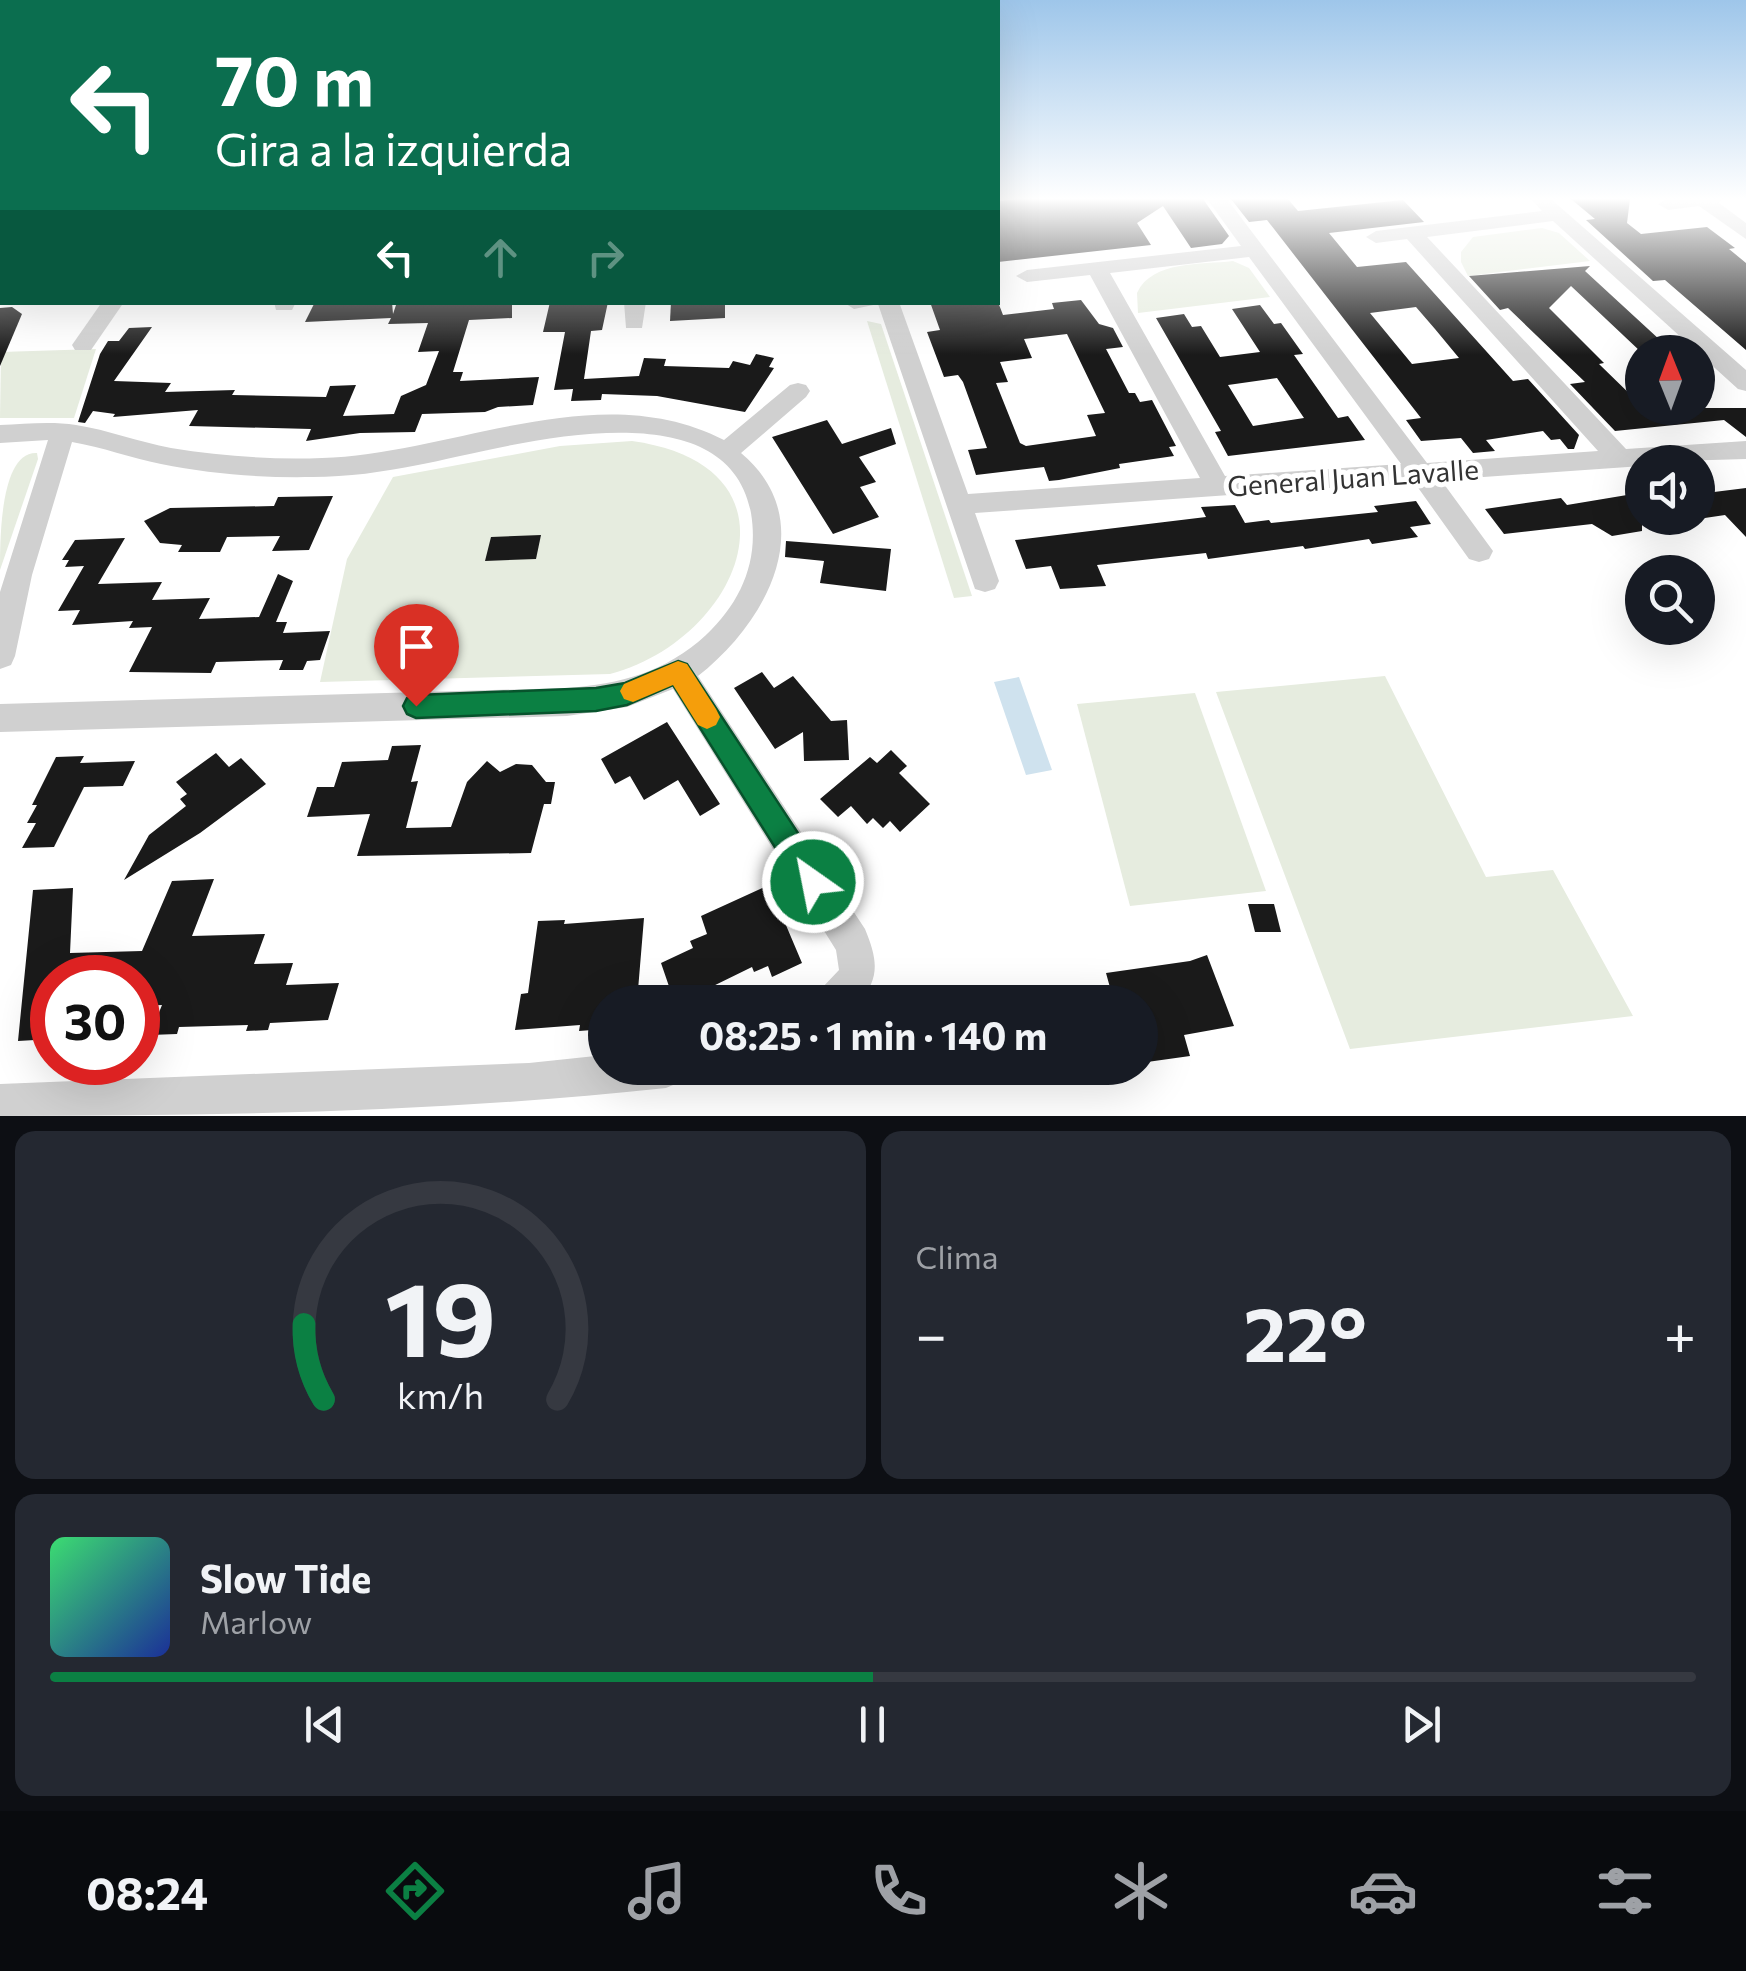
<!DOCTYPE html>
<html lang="es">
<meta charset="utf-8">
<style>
body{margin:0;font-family:Commissioner,sans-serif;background:#242831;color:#f1f3f6;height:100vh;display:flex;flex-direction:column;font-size:38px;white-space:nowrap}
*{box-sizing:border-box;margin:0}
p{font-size:32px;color:#9ea1a6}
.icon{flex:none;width:55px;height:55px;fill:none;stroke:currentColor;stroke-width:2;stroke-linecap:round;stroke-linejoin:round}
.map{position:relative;height:1116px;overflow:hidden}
.panel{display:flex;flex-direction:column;gap:15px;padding:15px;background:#0d0f14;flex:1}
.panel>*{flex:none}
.top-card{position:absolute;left:0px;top:0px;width:1000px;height:305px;box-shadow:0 10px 40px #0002;background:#0b6e4f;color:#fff;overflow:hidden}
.needle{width:65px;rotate:359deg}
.tools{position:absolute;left:1625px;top:335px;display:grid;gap:20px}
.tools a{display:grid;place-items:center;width:90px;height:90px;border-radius:50%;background:#171b24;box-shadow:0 10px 40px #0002;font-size:50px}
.speed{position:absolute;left:30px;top:955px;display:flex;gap:20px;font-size:50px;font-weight:700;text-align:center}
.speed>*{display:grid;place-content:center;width:130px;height:130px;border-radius:50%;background:#171b24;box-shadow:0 10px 40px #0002;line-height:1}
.speed .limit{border:15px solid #d22;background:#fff;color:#111}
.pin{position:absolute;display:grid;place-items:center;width:85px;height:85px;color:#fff;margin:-102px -42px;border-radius:50% 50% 50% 0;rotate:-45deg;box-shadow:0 0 10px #0007}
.pin .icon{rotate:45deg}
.me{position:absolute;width:110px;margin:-55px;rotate:327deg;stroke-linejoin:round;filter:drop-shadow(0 0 8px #0008)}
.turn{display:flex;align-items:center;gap:35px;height:210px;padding:0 50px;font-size:45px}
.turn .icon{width:130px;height:130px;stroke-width:2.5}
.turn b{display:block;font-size:70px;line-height:85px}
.lanes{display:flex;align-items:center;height:95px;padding:0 50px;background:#0003;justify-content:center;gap:50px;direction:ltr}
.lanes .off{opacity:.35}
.big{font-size:75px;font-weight:700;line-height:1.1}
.panel .tile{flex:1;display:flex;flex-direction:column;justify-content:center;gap:15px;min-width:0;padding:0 35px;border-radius:20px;background:#242831}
.panel .dial{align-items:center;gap:0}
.dial svg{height:260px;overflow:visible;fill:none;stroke:#363941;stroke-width:7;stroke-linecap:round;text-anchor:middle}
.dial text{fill:#f1f3f6;stroke:none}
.song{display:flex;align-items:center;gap:30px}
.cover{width:120px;height:120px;border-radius:15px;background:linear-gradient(135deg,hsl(140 70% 55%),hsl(230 70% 35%))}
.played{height:10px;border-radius:5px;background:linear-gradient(90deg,#0b8043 50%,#363941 50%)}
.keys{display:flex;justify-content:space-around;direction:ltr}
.heat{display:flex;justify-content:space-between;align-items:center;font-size:55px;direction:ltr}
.panel .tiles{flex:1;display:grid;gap:15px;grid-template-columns:1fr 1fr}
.tile:last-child{grid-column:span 2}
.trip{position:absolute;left:588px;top:985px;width:570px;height:100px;border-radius:50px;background:#171b24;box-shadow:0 10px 40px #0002;font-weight:700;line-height:100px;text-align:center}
.dock{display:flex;height:160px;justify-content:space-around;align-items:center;background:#090b0e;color:#9ea1a6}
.dock .icon{width:70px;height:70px}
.dock .current{color:#0b8043}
.dock b{font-size:45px;color:#f1f3f6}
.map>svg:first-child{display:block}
</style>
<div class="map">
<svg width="1746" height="1116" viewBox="0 0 1746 1116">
<rect width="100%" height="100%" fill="#fff"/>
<g fill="#e6ecdf">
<polygon points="1542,228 1559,233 1590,261 1468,276 1461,262 1461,252 1473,237"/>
<path d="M1233,261L1249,268L1270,297L1138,313L1137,293C1152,260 1202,265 1233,261Z"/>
<polygon points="867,321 881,324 972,596 954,598"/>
<polygon points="96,349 74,418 0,418 1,352"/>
<path d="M632,441C811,466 742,639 610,674L320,682L347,559L393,477L560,446Z"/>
<path d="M37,453L38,459L0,570C0,539 0,451 37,453Z"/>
<polygon points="1385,676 1486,877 1553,870 1633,1016 1350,1049 1216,692"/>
<polygon points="1195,693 1266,891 1130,906 1077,704"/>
</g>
<polygon fill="#cfe2ee" points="1019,677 1052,770 1026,775 994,682"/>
<g fill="#1a1a1a" fill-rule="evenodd">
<polygon points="1022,199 1203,199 1229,236 1222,244 1191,248 1163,206 1137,223 1151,245 998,262 998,201"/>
<path d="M1231,199H1288L1298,211L1403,200L1424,222L1329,233L1357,267L1406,262L1513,381L1528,379L1579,435L1574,449H1568L1560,439L1551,440L1543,431L1486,440L1495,451L1473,453L1461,438L1421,441L1406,420L1421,418L1267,220L1249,222ZM1416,307L1435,329L1459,358L1412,364L1370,313Z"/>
<polygon points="1571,199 1630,199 1627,223 1641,234 1707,227 1735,248 1729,249 1746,263 1746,350 1665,280 1653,281 1586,220 1595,219"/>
<polygon points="1590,266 1585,271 1673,352 1641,352 1571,286 1549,308 1604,363 1599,364 1637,401 1642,400 1642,408 1746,408 1746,437 1724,420 1615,431 1570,384 1585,382 1508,308 1500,310 1469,276"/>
<path d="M1081,300L1099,324L1113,328L1123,347L1106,349L1129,393H1135L1140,402L1152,400L1176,446L1169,447L1174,456L1119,464L1120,468L1059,480L1049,481L1044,467L976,475L968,450L987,448L963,382L958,375L944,377L927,332L940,330L930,302H998L1003,315L1054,309L1052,303ZM1067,334L1105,413L1087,415L1096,436L1026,446L1020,443L996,383L1008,382L1000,362L1032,358L1024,339Z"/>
<polygon points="315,302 392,302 393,314 397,302 512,302 512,318 469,320 453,372 463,372 460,381 539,377 533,405 498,407 485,412 422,414 415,432 360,433 306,441 311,429 189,426 198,410 113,417 115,414 93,411 85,423 78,422 100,354 108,341 119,341 129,328 152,327 114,381 171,383 165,392 235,390 232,395 326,397 330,386 356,385 343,416 394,414 401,396 426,385 439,351 418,352 428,323 388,324 391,318 305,322"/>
<polygon points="550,302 608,302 602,330 591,331 584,379 639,376 644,358 666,359 664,366 729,368 733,361 750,365 756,354 774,358 769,367 774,368 745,412 657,396 602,394 601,400 571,401 573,389 554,390 565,332 543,332"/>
<polygon points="671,302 725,302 725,318 670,321"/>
<path d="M1260,305L1274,324L1281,323L1303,354L1294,355L1338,418L1348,416L1365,440L1228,456L1215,432L1221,431L1156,318L1184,314L1192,327L1201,326L1220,357L1260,352L1232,309ZM1277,378L1304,418L1253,426L1228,385Z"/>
<polygon points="12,307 22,314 0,366 0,308"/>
<polygon points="827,420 842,444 891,428 896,444 859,457 876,482 860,487 879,517 833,534 772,437"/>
<polygon points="1746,488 1746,537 1725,515 1698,519 1698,494"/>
<polygon points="1627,495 1642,496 1642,531 1612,536 1592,524 1504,534 1485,509 1561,498 1567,505"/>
<polygon points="333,496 309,550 272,551 280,536 227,537 220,552 178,552 182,545 160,543 144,521 170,508 274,506 278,497"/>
<polygon points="1416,501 1431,524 1410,527 1418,537 1372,544 1369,539 1305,549 1303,546 1208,559 1206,553 1097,565 1106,586 1060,589 1051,566 1026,569 1015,540 1206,517 1201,507 1235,505 1245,523 1269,520 1271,523 1378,512 1374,506"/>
<polygon points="541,535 536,559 485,561 491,537"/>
<polygon points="125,538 98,584 162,582 152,600 210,598 199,619 259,617 278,574 293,581 276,622 287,622 283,633 330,631 320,660 307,661 303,670 279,670 283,660 216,662 211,673 129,672 152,627 129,628 133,621 72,625 80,610 58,611 84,566 65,567 69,560 62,560 75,540"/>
<polygon points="786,541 891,549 886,591 820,583 824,561 785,557"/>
<polygon points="762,672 774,688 793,676 831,721 847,720 849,760 804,761 803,732 775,749 734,688"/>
<polygon points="667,722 720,804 700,816 678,780 644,800 630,776 615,784 601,759"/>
<polygon points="421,745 411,782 418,781 406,828 451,827 467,782 487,761 500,772 516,764 532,765 546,782 555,782 551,804 544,804 531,853 357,856 370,814 307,817 317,787 334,787 342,762 388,760 392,746"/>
<polygon points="891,750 907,766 899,773 930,804 900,832 890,821 883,828 873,818 867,824 851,806 838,817 820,799 870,757 877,763"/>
<polygon points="216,753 229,767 241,758 266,784 200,833 124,880 149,835 186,806 180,799 187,794 176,782"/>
<polygon points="84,756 80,763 135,761 123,786 84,787 54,847 22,848 36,823 27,823 37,805 32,805 56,757"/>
<polygon points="214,879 192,936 265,934 254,964 293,963 286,985 339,983 328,1020 270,1023 268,1030 246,1031 248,1025 179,1027 177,1034 150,1035 162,1005 138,1006 138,978 52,978 52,1039 18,1041 33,890 73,888 70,953 142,951 172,881"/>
<polygon points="769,885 802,963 772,977 768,966 754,972 752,967 703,991 701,985 673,998 661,963 693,948 690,941 707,934 701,916"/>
<polygon points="1248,904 1274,904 1281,932 1255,932"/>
<polygon points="644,918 637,1002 605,1002 605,1029 579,1031 580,1025 515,1030 521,994 528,993 538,921 565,920 564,924"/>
<polygon points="1207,955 1234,1026 1184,1035 1190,1056 1140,1063 1140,1002 1114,1002 1106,973 1190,961"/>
</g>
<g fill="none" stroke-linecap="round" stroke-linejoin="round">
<g fill="#d0d0d0" fill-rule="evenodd">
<path d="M1207,199H1227L1427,463L1598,451L1407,239L1376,243L1366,237L1376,231L1542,211L1531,199H1551L1746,370V391L1738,389L1553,221L1427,237L1626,449L1746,441V459L1642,462V466L1441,480L1493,551L1489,559L1479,562L1469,559L1414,482L975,513L999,581L995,589L985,592L975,589L878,304L854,309L843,302H899L968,494L1200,478L1090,275L1027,282L1016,276L1027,270L1241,246ZM1249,257L1401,464L1225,476L1110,273Z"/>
<polygon points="1722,199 1719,203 1746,223 1746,239 1699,206 1668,210 1658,204 1666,199"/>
<polygon points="0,290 2,302 7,302 0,304"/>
<polygon points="102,302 124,302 91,350 75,350 72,345"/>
<polygon points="274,302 296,302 292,310 276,310"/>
<polygon points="624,302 646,302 642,328 626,328"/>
<path d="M798,383L806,385L810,391L806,397L741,453C823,522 765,624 698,676L865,929C877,958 881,978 859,1002H815L821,989L839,970L836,950L673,689L627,707L567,716L0,732V704L567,688C620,684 666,672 706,635C741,602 759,561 751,513C726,380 502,449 418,465C383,472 348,477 312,477C262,478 210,474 161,464C131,458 102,447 72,442L32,575L15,656L11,665L0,669V592L48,440L0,443V425C25,424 51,421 76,425C108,430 139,442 171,448C221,456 272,460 322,458C453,454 598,375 724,440L790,385Z"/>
<path d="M605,1055V1068H686L680,1082L666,1088C445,1112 222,1116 0,1116V1084L529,1063Z"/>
</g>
</g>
<linearGradient id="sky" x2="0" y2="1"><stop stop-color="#9ec6ea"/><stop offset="0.56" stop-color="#fff"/><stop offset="1" stop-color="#fff" stop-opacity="0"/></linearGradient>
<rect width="1746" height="355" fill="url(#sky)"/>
<polygon fill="#0b8043" stroke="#07532c" stroke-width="2.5" points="678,661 687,664 823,871 827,882 823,892 813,896 803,892 673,685 627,705 596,711 416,718 407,714 403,706 407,698 416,695 596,688 625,683"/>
<polygon fill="#f59e0b" points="678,661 687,664 716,709 720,717 716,725 707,729 698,725 673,685 633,702 624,699 620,691 624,684"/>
<g text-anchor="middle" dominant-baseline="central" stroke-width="10" stroke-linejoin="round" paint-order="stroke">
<g font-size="28" fill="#333" stroke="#fff">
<text transform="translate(1353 477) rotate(-4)">General Juan Lavalle</text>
</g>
</g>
</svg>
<div class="tools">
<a><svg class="needle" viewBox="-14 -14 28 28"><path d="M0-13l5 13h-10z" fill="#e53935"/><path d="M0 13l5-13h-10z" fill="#9ea1a6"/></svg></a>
<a><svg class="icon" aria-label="sound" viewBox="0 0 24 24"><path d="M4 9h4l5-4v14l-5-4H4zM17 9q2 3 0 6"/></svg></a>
<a><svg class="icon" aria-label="search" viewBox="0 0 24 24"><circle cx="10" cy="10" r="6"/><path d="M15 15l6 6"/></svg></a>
</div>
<div class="speed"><div class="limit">30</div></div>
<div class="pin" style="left:416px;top:706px;background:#d93025"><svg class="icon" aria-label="arrive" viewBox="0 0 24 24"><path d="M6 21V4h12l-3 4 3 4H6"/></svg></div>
<svg class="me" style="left:813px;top:882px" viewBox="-20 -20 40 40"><circle r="17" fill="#0b8043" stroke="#fff" stroke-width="3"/><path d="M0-11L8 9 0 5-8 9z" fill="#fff"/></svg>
<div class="trip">08:25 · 1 min · 140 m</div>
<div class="top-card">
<div class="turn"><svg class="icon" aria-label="left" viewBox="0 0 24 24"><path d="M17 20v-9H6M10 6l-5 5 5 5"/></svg><div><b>70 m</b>Gira a la izquierda</div></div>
<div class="lanes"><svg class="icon" aria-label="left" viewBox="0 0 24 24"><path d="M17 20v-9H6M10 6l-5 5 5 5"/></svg><svg class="icon off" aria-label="ahead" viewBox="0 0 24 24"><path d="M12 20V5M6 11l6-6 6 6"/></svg><svg class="icon off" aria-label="right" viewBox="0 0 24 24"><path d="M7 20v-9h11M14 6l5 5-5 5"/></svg></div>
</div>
</div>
<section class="panel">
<div class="tiles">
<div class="tile dial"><svg viewBox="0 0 100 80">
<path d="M14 69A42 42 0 1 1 86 69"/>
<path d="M14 69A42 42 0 0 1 8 46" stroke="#0b8043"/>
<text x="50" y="56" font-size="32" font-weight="700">19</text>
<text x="50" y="72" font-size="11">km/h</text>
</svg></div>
<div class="tile"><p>Clima</p>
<div class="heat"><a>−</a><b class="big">22°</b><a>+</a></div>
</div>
<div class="tile">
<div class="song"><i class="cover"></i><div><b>Slow Tide</b><p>Marlow</p></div></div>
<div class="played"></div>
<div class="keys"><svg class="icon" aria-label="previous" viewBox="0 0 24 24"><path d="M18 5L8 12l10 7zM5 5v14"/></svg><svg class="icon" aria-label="pause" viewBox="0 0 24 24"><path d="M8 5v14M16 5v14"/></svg><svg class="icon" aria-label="next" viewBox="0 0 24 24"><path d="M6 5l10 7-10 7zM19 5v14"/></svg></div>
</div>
</div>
</section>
<nav class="dock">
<b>08:24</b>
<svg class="icon current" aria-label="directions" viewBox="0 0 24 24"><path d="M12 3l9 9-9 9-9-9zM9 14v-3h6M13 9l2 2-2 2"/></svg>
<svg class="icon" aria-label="music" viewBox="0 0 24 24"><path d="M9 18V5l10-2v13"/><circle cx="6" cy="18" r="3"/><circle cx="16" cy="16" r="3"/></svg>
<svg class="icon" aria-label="phone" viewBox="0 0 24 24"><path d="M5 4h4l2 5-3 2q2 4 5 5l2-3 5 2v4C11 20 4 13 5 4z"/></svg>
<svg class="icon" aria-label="climate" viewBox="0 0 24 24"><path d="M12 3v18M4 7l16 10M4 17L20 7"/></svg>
<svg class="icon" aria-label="car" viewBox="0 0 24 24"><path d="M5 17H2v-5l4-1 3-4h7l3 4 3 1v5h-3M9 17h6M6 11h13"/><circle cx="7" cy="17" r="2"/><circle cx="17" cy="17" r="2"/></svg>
<svg class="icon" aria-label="filters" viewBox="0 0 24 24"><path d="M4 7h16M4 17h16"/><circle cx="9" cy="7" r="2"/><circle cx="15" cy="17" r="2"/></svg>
</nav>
